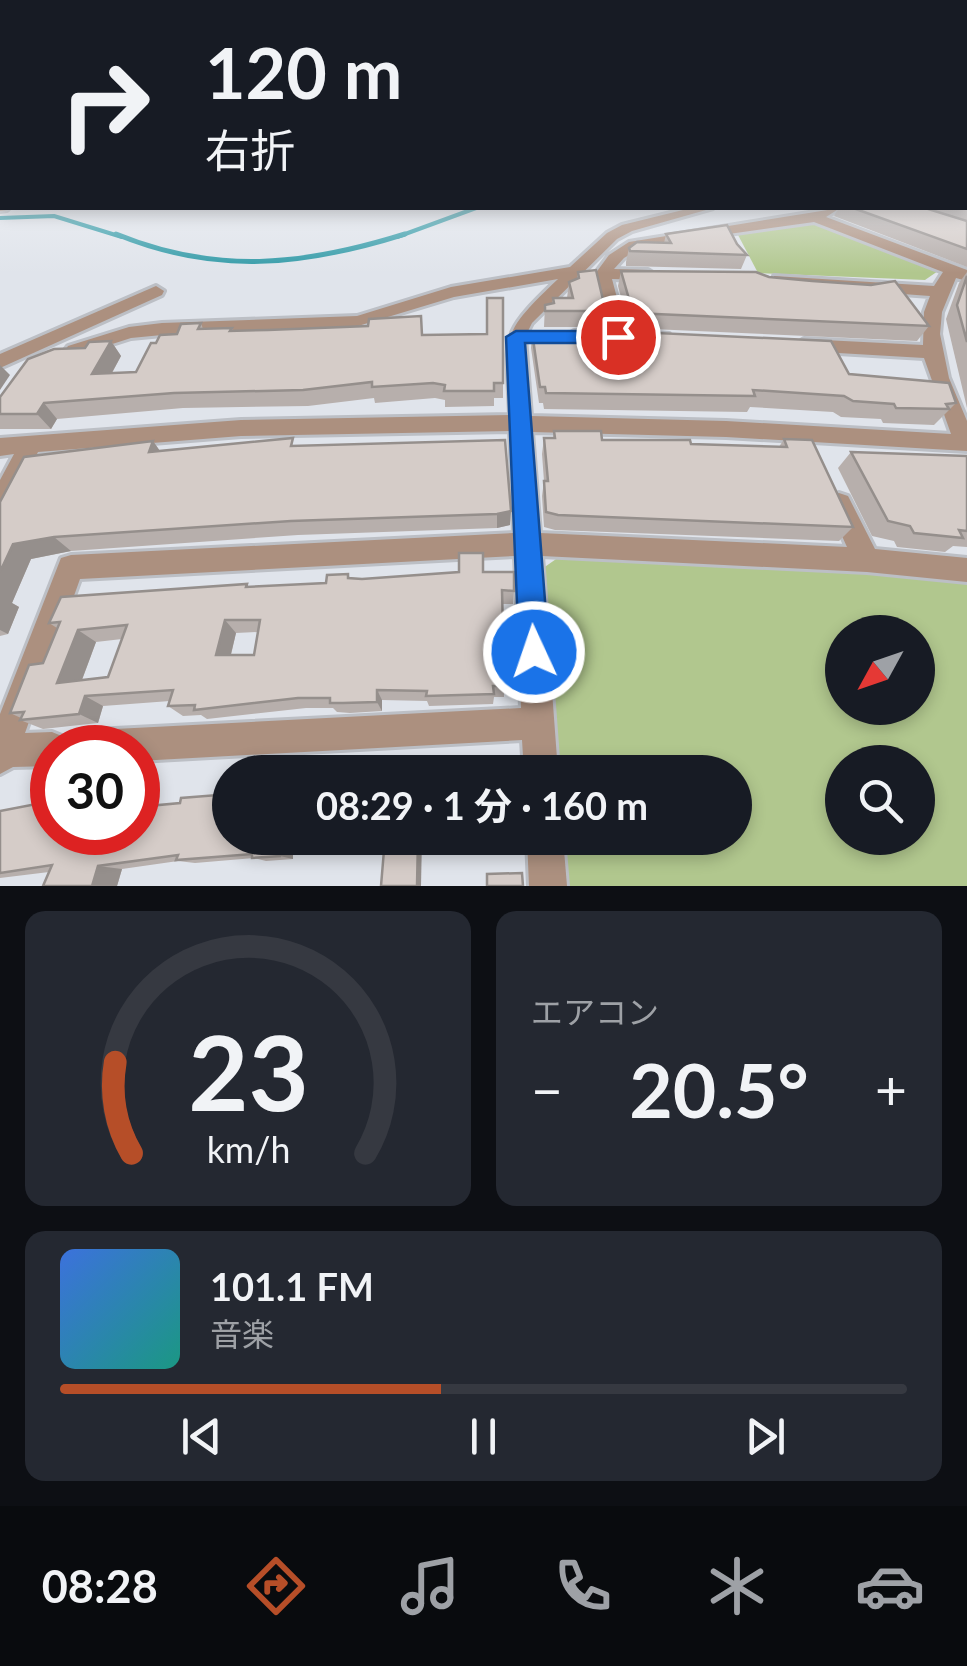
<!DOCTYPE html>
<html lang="ja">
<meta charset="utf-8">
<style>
body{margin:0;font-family:Lato,"Noto Sans JP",sans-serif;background:#242831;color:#f1f3f6;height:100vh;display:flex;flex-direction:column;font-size:38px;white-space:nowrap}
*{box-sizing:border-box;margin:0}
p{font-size:32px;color:#9ea1a6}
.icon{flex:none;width:55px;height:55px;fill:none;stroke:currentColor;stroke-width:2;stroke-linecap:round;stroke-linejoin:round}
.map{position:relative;height:886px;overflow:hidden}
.side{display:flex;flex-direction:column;gap:25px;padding:25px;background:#0d0f14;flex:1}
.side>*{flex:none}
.top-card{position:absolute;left:0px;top:0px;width:968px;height:210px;box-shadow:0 5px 15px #0003;background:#171b24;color:#f1f3f6;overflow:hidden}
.needle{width:65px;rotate:230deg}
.fabs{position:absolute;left:825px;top:615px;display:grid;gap:20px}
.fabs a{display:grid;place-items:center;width:110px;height:110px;border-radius:50%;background:#171b24;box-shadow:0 5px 15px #0003;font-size:50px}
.speed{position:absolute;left:30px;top:725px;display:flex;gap:20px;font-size:50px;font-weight:700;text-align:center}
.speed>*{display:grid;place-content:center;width:130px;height:130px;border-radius:50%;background:#171b24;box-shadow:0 5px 15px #0003;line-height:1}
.speed .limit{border:15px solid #d22;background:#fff;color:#111}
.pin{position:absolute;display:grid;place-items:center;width:85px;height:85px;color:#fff;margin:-42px;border:5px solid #fff;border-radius:50%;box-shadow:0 2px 10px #0007}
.me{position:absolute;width:110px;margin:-55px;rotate:357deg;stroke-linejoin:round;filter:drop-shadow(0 0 8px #0008)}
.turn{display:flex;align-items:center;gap:35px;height:210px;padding:0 40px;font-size:45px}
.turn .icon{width:130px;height:130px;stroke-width:2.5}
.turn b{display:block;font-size:70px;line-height:85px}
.big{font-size:75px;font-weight:700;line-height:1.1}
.side .card{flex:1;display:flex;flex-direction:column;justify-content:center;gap:15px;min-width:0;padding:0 35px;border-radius:20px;background:#242831}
.side .dial{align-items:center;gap:0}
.dial svg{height:260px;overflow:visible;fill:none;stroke:#363941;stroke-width:7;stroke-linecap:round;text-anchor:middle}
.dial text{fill:#f1f3f6;stroke:none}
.song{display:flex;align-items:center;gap:30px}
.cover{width:120px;height:120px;border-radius:15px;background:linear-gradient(135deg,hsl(220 70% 55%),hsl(170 70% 35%))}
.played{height:10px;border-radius:5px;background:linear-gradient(90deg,#b64e28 45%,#363941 45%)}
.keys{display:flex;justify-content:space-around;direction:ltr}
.heat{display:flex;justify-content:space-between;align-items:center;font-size:55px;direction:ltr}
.side .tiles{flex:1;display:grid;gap:25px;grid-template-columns:1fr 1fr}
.card:last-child{grid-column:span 2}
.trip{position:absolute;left:212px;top:755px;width:540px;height:100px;border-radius:50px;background:#171b24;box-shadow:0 5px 15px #0003;font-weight:700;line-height:100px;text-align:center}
.menu{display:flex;height:160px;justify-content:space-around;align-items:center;background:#090b0e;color:#9ea1a6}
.menu .icon{width:70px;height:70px}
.menu .active{color:#b64e28}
.menu b{font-size:45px;color:#f1f3f6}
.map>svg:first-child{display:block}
</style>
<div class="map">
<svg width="967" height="886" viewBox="0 0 967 886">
<rect width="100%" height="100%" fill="#e0e4eb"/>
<g fill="#b1c78e" fill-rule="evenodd">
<polygon points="813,219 938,271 925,280 758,273 737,233"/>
<path d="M559,557L864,566L967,576V886H562L558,838H735V772H554L539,571ZM842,632H918V708H842ZM842,762H918V838H842Z"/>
</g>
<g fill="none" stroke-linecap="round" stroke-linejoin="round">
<g stroke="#319aa7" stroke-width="4">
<polyline points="0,218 54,216 122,237"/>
<polyline points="397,237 476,208"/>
</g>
<path stroke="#319aa7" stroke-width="5" d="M116,234C216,275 303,266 405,234"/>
<defs>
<g id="minor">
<polygon points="0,203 2,208 9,208 7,210 0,211"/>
<path d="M691,208H713L632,231L617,239L532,323L525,337L531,416L726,421L951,434L924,358L804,351L795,345L804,339L923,345L924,312L930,296L780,285L774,284V276L934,286L943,272L814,222L644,246L624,258L614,269L648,270L656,275L648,280L612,279L626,332L669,334V342L574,343L565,337L574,331L607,332L595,274L609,255L629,242L840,208L826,217L967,270V281L956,278L942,312L940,334L949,378L967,421V451L726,437L532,432L540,533L847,547L827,503L830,496L839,493L848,496L875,549L967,558V582L867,572L542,556L558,772H524L522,740L138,761V748H52V766L13,767L0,774V714L61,558L71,555L514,533L510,431L241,436L38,452L9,510L0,513V480L14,454L0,456V438L241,420L510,415C507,334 497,337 558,279L454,297L358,326L162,335L131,338L75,356L65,350L68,346L129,327L162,323L357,316L451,287L570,267L607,233L622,225ZM515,556L521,708L76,731L64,737L52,732L25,733L80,579Z"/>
<polygon points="156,286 164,291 162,295 0,368 0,354"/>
<polygon points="527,838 563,838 567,886 529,886"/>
</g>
</defs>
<use href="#minor" stroke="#bcbfc5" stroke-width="6"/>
<use href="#minor" fill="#ac907f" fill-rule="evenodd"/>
</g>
<g fill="#b7afac" fill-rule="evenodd">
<polygon points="965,181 967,182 967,267 834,216 839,208 965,208"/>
<polygon points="666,234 737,244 747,255 741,269 626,266 626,262 629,248 664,243"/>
<polygon points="621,271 769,277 929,326 917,341 629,328 618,286"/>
<polygon points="578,272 604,304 601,320 596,320 594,327 544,327 545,305 552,303 553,298 567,298 569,282 577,279"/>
<polygon points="967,272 967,408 946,319 959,283"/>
<polygon points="201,323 203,329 232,328 234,331 423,335 503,383 503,398 494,398 494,406 445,407 445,400 435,398 375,403 374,398 308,406 183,408 57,419 51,429 0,429 0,397 85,348 111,341 121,356 112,373 136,372 156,343"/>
<polygon points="532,332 602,338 634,338 636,332 849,374 956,403 934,425 883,423 881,419 841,417 833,412 750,407 747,412 544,409 543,403 539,403 531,348"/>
<polygon points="554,431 602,440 691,444 779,447 784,439 853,527 839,541 555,530 544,527 542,496 544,481 542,454 544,438 553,438"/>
<polygon points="505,440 510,525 497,528 298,535 71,551 31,559 12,603 19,607 8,634 0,636 0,502 153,441 160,451"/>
<polygon points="851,452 967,456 967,547 953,546 945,552 897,547 894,541 872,536 838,468"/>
<path d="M483,572L514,591L513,604H502L503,632L514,656L513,667H504V697H494L493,704L429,706L427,701L382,700V711L350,713L337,712L333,708H306L207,719L201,715L183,716L168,706L170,701L103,706L98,723L43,729L20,720L21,718L10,713L43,663L57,628L49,623L247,584L249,587L326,583L348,574L350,578L362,579ZM258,632L254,655H231L236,633ZM122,639L108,677L82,680L96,642Z"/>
<polygon points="0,811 230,838 347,838 326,839 326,845 308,846 308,853 293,854 293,859 266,861 254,858 195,863 178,861 122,869 117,886 43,886 49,872 0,878"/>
<polygon points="356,838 510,838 491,838 491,848 471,848 470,839 422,839 383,854 363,855 355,851"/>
</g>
<g fill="#958f8c">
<polygon points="111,341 121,356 103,389 92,374"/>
<polygon points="0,365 10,375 0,390"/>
<polygon points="44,403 57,419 51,429 37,414"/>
<polygon points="153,441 164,457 149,452"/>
<polygon points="511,511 510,525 497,528 497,514"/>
<polygon points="54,537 71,551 31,559 12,603 19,607 8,634 0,630 0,572 13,544"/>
<polygon points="225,620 236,633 228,666 216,655"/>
<polygon points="78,630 96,642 77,693 57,683"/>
<polygon points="377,690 382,700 382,711 377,702"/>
<polygon points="85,696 103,706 98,723 79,714"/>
<polygon points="139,800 158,806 138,807"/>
<polygon points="316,838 326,839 326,845 315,841"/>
<polygon points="418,838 422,839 421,886 417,886"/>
<polygon points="297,842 308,846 308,853 296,850"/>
<polygon points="281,851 293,854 293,859 280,856"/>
<polygon points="98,866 122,869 117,886 92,886"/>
</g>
<g fill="#d5ccc8" stroke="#958f8c" stroke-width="2.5" fill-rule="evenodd">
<polygon points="965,181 967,182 967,206 965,206"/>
<polygon points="853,208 925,208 967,221 967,249"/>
<polygon points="727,225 737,244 747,255 630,251 629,248 637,242 671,243 666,234"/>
<polygon points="596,270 604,304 596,304 597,311 545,311 545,305 554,303 553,298 573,298 569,282 579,278 578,272"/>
<polygon points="621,271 756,272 769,277 812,281 871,285 895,281 929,326 633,313"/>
<polygon points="967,276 967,342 957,305"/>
<polygon points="487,298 503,298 503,383 494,383 494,391 444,391 445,385 433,383 372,387 372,382 303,390 174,393 44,403 37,414 0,414 0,397 28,359 54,349 85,348 89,342 111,341 92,374 136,372 151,343 156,343 160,335 177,334 181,324 201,323 198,329 232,328 230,331 268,330 368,326 369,319 421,316 422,335 487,334"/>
<polygon points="601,331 602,338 638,338 636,332 831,341 849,374 949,383 956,403 946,404 949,409 896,408 894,404 853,401 844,396 753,390 755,396 546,393 545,387 540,387 532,332"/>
<polygon points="554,431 601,431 602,440 690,440 691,444 787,447 784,439 812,440 853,527 558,515 546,512 544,481 548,481 544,438 555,438"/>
<polygon points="293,438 291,446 505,440 511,511 497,514 291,521 54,537 13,544 0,572 0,502 24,457 153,441 149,452"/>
<polygon points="851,452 967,456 967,531 959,530 963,538 914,533 910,526 888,521"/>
<path d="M459,553H483V572H514V591L502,590L503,632H513L514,656H504V686H493L494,694L426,696L427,691L377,690V702L343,703H330V698H298L194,710L195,705L168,706L173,690L85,696L79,714L20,720L24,712L10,713L29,665L43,663L60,622L49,623L61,597L247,584L246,587L326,583L327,575L348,574V578L362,579L459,572ZM225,620H260L254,655H216ZM127,625L108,677L57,683L78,630Z"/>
<polygon points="230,794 230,838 316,838 315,841 297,842 296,850 281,851 280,856 252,858 252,854 176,860 178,855 98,866 92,886 43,886 52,865 0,873 0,811 52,801 52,832 138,832 138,807 180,803 181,798"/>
<polygon points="356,838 418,838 417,886 381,886 384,850 355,851"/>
<rect x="470" y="838" width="21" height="6"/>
<polygon points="522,873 523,886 487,886 487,874"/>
</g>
<linearGradient id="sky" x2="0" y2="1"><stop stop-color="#5faace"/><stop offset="0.55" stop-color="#f1f3f6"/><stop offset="1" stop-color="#f1f3f6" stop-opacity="0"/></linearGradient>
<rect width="967" height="273" fill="url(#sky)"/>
<polygon fill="#1a73e8" stroke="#114b97" stroke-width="2.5" points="516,331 618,331 628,337 618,343 525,343 549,652 545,663 534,667 523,663 519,652 506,337"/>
</svg>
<div class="fabs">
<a><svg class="needle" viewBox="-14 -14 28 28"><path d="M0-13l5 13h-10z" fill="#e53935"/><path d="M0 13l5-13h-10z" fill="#9ea1a6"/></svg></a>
<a><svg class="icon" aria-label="search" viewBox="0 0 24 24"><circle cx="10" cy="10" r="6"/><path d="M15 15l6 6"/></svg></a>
</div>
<div class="speed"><div class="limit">30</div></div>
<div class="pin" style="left:618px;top:337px;background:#d93025"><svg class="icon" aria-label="arrive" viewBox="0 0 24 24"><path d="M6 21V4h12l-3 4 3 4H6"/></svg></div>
<svg class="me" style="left:534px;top:652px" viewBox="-20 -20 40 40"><circle r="17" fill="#1a73e8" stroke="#fff" stroke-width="3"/><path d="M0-11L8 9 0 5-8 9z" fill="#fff"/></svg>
<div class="trip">08:29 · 1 分 · 160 m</div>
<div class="top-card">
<div class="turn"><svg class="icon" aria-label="right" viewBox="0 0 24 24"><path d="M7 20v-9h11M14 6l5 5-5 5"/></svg><div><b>120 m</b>右折</div></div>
</div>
</div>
<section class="side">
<div class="tiles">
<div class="card dial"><svg viewBox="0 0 100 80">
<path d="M14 69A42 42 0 1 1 86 69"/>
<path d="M14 69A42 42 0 0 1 9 41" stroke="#b64e28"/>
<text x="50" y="56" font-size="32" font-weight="700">23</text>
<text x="50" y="72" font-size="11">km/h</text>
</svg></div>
<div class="card"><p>エアコン</p>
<div class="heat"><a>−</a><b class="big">20.5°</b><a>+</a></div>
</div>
<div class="card">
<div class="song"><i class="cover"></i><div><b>101.1 FM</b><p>音楽</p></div></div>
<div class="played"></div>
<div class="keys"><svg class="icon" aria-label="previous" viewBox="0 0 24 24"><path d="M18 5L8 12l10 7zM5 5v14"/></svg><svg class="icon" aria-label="pause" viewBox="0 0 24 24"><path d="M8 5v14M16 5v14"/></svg><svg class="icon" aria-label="next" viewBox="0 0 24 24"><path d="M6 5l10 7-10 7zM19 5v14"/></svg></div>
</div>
</div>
</section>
<nav class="menu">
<b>08:28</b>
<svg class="icon active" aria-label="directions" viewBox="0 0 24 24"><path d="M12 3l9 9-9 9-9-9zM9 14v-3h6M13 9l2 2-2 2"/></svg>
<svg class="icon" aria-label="music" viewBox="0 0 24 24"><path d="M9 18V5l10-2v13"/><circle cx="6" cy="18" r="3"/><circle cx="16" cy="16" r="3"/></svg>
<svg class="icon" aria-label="phone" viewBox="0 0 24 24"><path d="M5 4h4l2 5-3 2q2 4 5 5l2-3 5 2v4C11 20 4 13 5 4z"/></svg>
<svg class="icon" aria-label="climate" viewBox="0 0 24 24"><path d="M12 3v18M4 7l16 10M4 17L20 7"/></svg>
<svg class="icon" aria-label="car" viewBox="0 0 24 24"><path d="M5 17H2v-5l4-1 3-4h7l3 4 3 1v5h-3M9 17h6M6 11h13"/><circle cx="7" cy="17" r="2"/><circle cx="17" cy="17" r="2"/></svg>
</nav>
